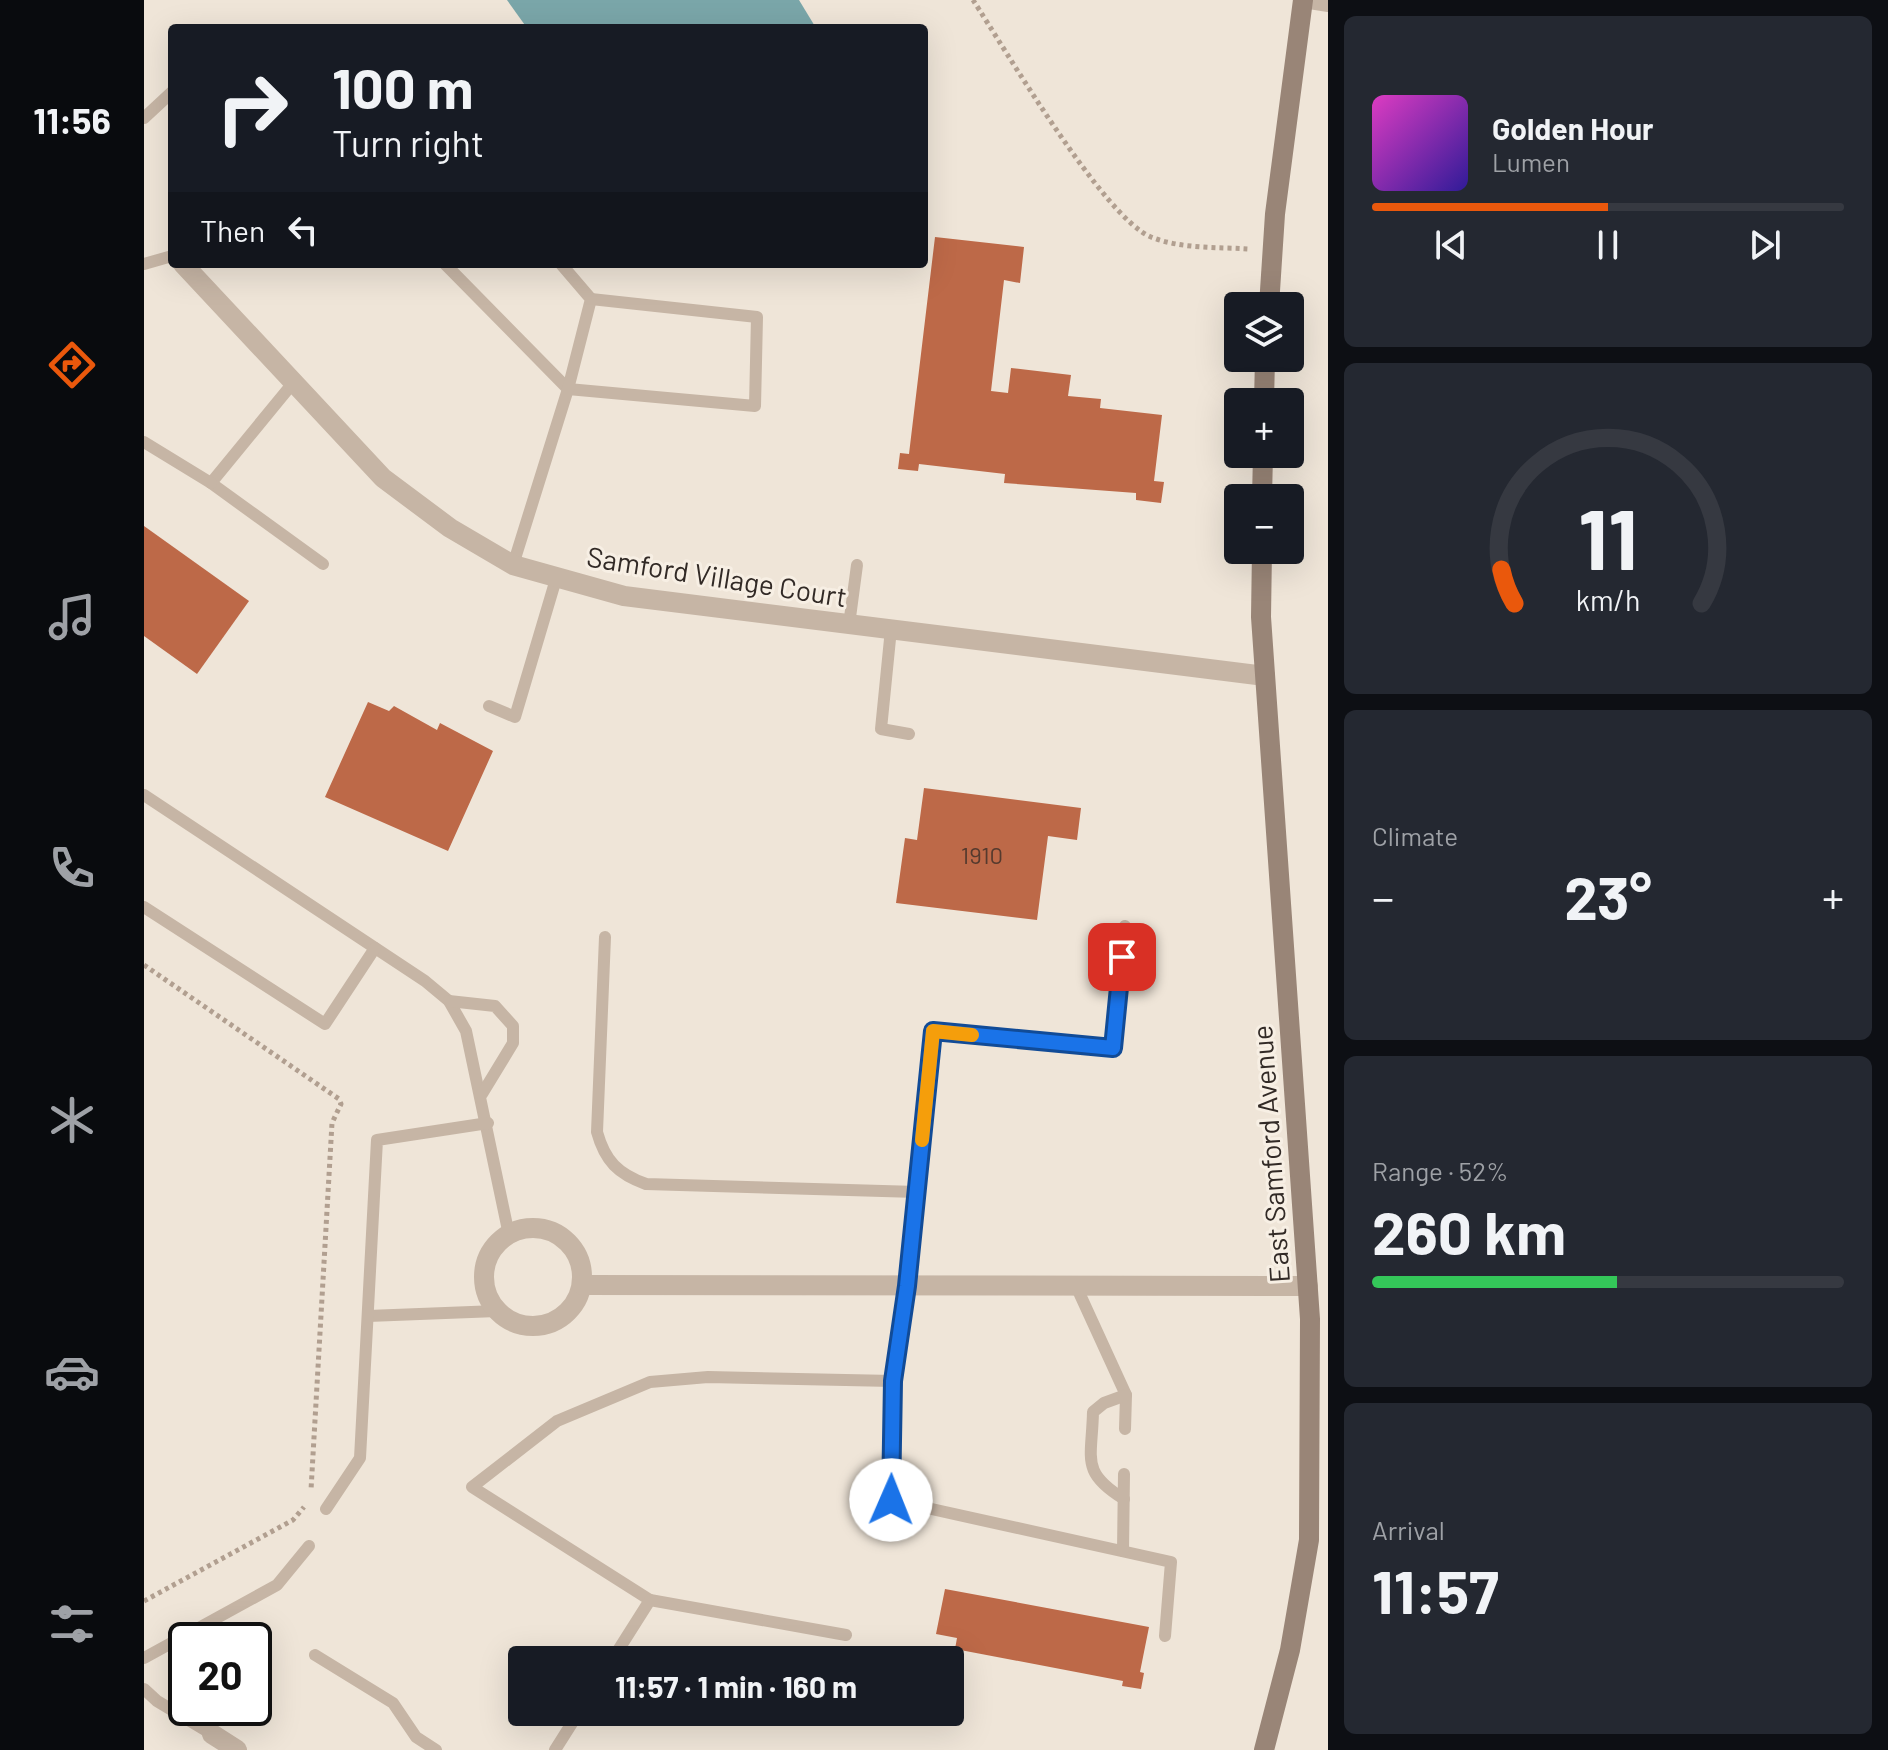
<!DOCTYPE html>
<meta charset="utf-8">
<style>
body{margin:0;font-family:Barlow,sans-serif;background:#242831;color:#f1f3f6;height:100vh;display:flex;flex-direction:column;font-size:30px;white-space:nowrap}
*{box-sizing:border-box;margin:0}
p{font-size:26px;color:#9ea1a6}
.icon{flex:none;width:44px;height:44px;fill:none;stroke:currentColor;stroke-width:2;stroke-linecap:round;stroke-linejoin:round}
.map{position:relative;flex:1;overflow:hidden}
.details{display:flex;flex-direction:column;gap:16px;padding:16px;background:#0d0f14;width:560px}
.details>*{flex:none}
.hud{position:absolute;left:24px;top:24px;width:760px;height:244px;border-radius:8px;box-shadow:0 8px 32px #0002;background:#171b24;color:#f1f3f6;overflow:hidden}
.tools{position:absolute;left:1080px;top:292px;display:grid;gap:16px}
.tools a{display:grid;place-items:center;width:80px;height:80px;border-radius:8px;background:#171b24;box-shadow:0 8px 32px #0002;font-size:40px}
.speed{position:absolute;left:24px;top:1622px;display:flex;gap:16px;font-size:40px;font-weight:700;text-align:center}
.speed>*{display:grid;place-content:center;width:104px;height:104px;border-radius:50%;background:#171b24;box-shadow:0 8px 32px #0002;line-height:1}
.speed .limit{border:4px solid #111;border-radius:12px;background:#fff;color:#111}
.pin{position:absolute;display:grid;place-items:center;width:68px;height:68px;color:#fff;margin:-34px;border-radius:16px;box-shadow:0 4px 12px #0006}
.me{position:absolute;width:88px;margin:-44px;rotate:1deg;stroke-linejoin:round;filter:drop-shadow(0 0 6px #0008)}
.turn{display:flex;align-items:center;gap:28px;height:168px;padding:0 32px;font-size:36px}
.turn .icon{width:104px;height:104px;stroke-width:2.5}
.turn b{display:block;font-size:56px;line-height:68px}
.then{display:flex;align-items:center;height:76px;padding:0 32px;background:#0003;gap:16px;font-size:30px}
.big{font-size:60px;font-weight:700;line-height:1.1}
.details .card{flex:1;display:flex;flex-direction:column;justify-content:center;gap:12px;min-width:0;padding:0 28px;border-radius:12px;background:#242831}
.details .dial{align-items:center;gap:0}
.dial svg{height:208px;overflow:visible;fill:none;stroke:#363941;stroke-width:7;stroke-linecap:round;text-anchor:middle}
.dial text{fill:#f1f3f6;stroke:none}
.song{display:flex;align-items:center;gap:24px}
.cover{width:96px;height:96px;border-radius:12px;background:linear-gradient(135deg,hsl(310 70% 55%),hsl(250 70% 35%))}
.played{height:8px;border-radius:4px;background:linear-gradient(90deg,#ea580c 50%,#363941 50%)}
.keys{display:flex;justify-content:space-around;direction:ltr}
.heat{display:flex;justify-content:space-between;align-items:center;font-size:44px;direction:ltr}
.charge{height:12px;border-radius:6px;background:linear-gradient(90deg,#34c759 52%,#363941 0)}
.trip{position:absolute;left:364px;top:1646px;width:456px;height:80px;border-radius:8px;background:#171b24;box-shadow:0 8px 32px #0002;font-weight:700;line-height:80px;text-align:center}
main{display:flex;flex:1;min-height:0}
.tabs{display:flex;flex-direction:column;width:144px;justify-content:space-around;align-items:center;background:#090b0e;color:#9ea1a6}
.tabs .icon{width:56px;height:56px}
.tabs .current{color:#ea580c}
.tabs b{font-size:36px;color:#f1f3f6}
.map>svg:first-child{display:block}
</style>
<main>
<nav class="tabs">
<b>11:56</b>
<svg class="icon current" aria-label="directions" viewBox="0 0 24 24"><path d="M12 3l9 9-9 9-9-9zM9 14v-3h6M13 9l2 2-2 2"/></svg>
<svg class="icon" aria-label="music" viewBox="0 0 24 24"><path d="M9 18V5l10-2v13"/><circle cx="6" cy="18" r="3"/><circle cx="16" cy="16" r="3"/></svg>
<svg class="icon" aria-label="phone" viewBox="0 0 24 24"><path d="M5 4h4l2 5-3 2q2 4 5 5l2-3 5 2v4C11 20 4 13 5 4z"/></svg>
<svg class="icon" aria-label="climate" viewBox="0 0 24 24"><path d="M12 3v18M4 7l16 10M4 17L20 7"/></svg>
<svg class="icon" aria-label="car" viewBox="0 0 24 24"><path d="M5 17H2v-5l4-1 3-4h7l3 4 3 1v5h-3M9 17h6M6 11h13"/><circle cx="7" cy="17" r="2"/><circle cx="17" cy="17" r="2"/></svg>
<svg class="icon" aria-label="filters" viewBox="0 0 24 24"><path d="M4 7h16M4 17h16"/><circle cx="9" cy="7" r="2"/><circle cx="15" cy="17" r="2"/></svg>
</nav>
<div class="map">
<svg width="1184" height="1750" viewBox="0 0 1184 1750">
<rect width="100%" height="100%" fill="#efe5d8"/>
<polygon fill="#7aa6a9" points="363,0 655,0 672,28 383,28"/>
<g fill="#bd6948">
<polygon points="791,237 880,247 876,283 860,280 847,391 864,393 867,368 927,375 924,396 957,399 956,408 1018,415 1010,481 1020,482 1017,503 992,500 992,493 860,483 861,474 775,464 774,471 754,469 756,453 765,454"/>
<polygon points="0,526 105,601 53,674 0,636"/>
<polygon points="224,702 245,711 250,706 293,730 296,723 349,751 304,851 181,797"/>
<polygon points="780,788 937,808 933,840 904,836 893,920 752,903 761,838 773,840"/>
<polygon points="801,1589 1005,1627 996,1672 1000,1673 997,1689 978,1686 979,1681 811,1649 813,1638 792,1634"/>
</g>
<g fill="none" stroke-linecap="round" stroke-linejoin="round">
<g stroke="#b19f90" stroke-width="5" stroke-dasharray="4 4" stroke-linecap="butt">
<path d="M829,0C861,49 960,218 1007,237C1036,249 1074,247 1104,249"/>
<polyline points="0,965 195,1099 197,1104 188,1123 167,1490"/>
<polyline points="0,1601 149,1520 160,1507"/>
</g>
<g stroke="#c6b5a5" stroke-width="12">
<polyline points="1159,2 1184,6"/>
<polyline points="0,118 28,92"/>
<polyline points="0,264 28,256"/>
<polyline points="301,264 424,389 611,406 613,317 447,299"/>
<polyline points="149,383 67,483 179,564"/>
<polyline points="0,442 67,483"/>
<polyline points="369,565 424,389 447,299 417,264"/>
<polyline points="705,625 713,565"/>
<polyline points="747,629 737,729 765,734"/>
<polyline points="345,706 371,717 412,579"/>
<polyline points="0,795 281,981 305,1001 322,1031 365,1235"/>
<polyline points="0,907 181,1024 231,948"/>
<polyline points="981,926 969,1048 789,1031 763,1286 749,1381 747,1500 1027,1562 1021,1636"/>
<path d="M461,937L453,1132C461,1161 474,1174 502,1184L773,1192"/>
<polyline points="305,1001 351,1006 369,1026 369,1043 338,1094"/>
<polyline points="933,1288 982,1395 981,1429"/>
<polyline points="224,1316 353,1311"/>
<path d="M980,1499C936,1472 948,1459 949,1412L960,1403L982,1395"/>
<polyline points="182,1509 216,1458 233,1140 344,1123"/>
<polyline points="979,1551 980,1474"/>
<polyline points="506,1600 328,1487 413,1421 506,1382 564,1377 749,1381"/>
<polyline points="171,1655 249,1703 272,1737 292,1750"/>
<polyline points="0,1658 133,1585 165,1546"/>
<polyline points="468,1660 506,1600 702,1635"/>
<polyline points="0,1689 13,1701 68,1734"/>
<polyline points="411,1750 435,1712"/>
</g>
<g stroke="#c6b5a5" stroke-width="20">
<polyline points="39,264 239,478 306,528 369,565 480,596 1121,676"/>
<circle cx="389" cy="1277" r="49"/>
<polyline points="438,1285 1164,1286"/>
<polyline points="68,1734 93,1750"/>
</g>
<g stroke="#998577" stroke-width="20">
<polyline points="1125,306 1131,214 1159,0"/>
<polyline points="1120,402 1121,358"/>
<polyline points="1118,498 1119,454"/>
<polyline points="1118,550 1117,617 1166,1319 1165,1540 1146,1650 1120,1750"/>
</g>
</g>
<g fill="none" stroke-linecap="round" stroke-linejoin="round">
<defs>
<polyline id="route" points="747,1500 749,1381 763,1286 789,1031 969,1048 978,957"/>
</defs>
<use href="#route" stroke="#114b97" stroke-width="20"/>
<use href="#route" stroke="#1a73e8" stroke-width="14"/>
<polyline stroke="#f59e0b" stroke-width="14" points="778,1140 789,1031 828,1035"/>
</g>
<g text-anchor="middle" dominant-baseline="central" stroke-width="6" stroke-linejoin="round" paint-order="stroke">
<g font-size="24" fill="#553a2e">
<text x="838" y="854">1910</text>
</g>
<g font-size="28" fill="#322a26" stroke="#f7efe4">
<text transform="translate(573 576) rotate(9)">Samford Village Court</text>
<text transform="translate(1126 1154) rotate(-94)">East Samford Avenue</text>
</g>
</g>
</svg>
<div class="tools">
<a><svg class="icon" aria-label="layers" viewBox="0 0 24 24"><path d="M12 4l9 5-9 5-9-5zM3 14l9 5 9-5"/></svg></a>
<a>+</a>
<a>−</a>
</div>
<div class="speed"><div class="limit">20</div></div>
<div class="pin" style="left:978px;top:957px;background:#d93025"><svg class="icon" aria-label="arrive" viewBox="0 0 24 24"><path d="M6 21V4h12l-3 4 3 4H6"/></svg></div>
<svg class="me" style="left:747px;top:1500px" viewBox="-20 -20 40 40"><circle r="19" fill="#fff"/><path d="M0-13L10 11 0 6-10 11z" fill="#1a73e8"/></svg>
<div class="trip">11:57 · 1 min · 160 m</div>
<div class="hud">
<div class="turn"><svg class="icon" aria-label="right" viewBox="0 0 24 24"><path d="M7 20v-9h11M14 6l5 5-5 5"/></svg><div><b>100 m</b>Turn right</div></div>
<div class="then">Then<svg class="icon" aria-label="left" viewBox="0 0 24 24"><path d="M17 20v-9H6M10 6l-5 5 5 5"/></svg></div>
</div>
</div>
<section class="details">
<div class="card">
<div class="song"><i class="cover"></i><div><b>Golden Hour</b><p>Lumen</p></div></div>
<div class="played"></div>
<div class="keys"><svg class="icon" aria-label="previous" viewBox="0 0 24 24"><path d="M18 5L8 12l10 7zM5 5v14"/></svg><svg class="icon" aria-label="pause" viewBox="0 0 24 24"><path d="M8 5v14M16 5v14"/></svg><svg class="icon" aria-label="next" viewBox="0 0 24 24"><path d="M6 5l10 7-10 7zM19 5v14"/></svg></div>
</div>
<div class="card dial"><svg viewBox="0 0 100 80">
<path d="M14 69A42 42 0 1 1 86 69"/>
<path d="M14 69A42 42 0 0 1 9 56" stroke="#ea580c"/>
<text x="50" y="56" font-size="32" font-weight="700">11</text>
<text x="50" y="72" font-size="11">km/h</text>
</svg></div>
<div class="card"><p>Climate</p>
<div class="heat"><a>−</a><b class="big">23°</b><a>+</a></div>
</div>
<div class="card"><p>Range · 52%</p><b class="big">260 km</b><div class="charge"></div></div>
<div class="card"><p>Arrival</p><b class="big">11:57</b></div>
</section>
</main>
